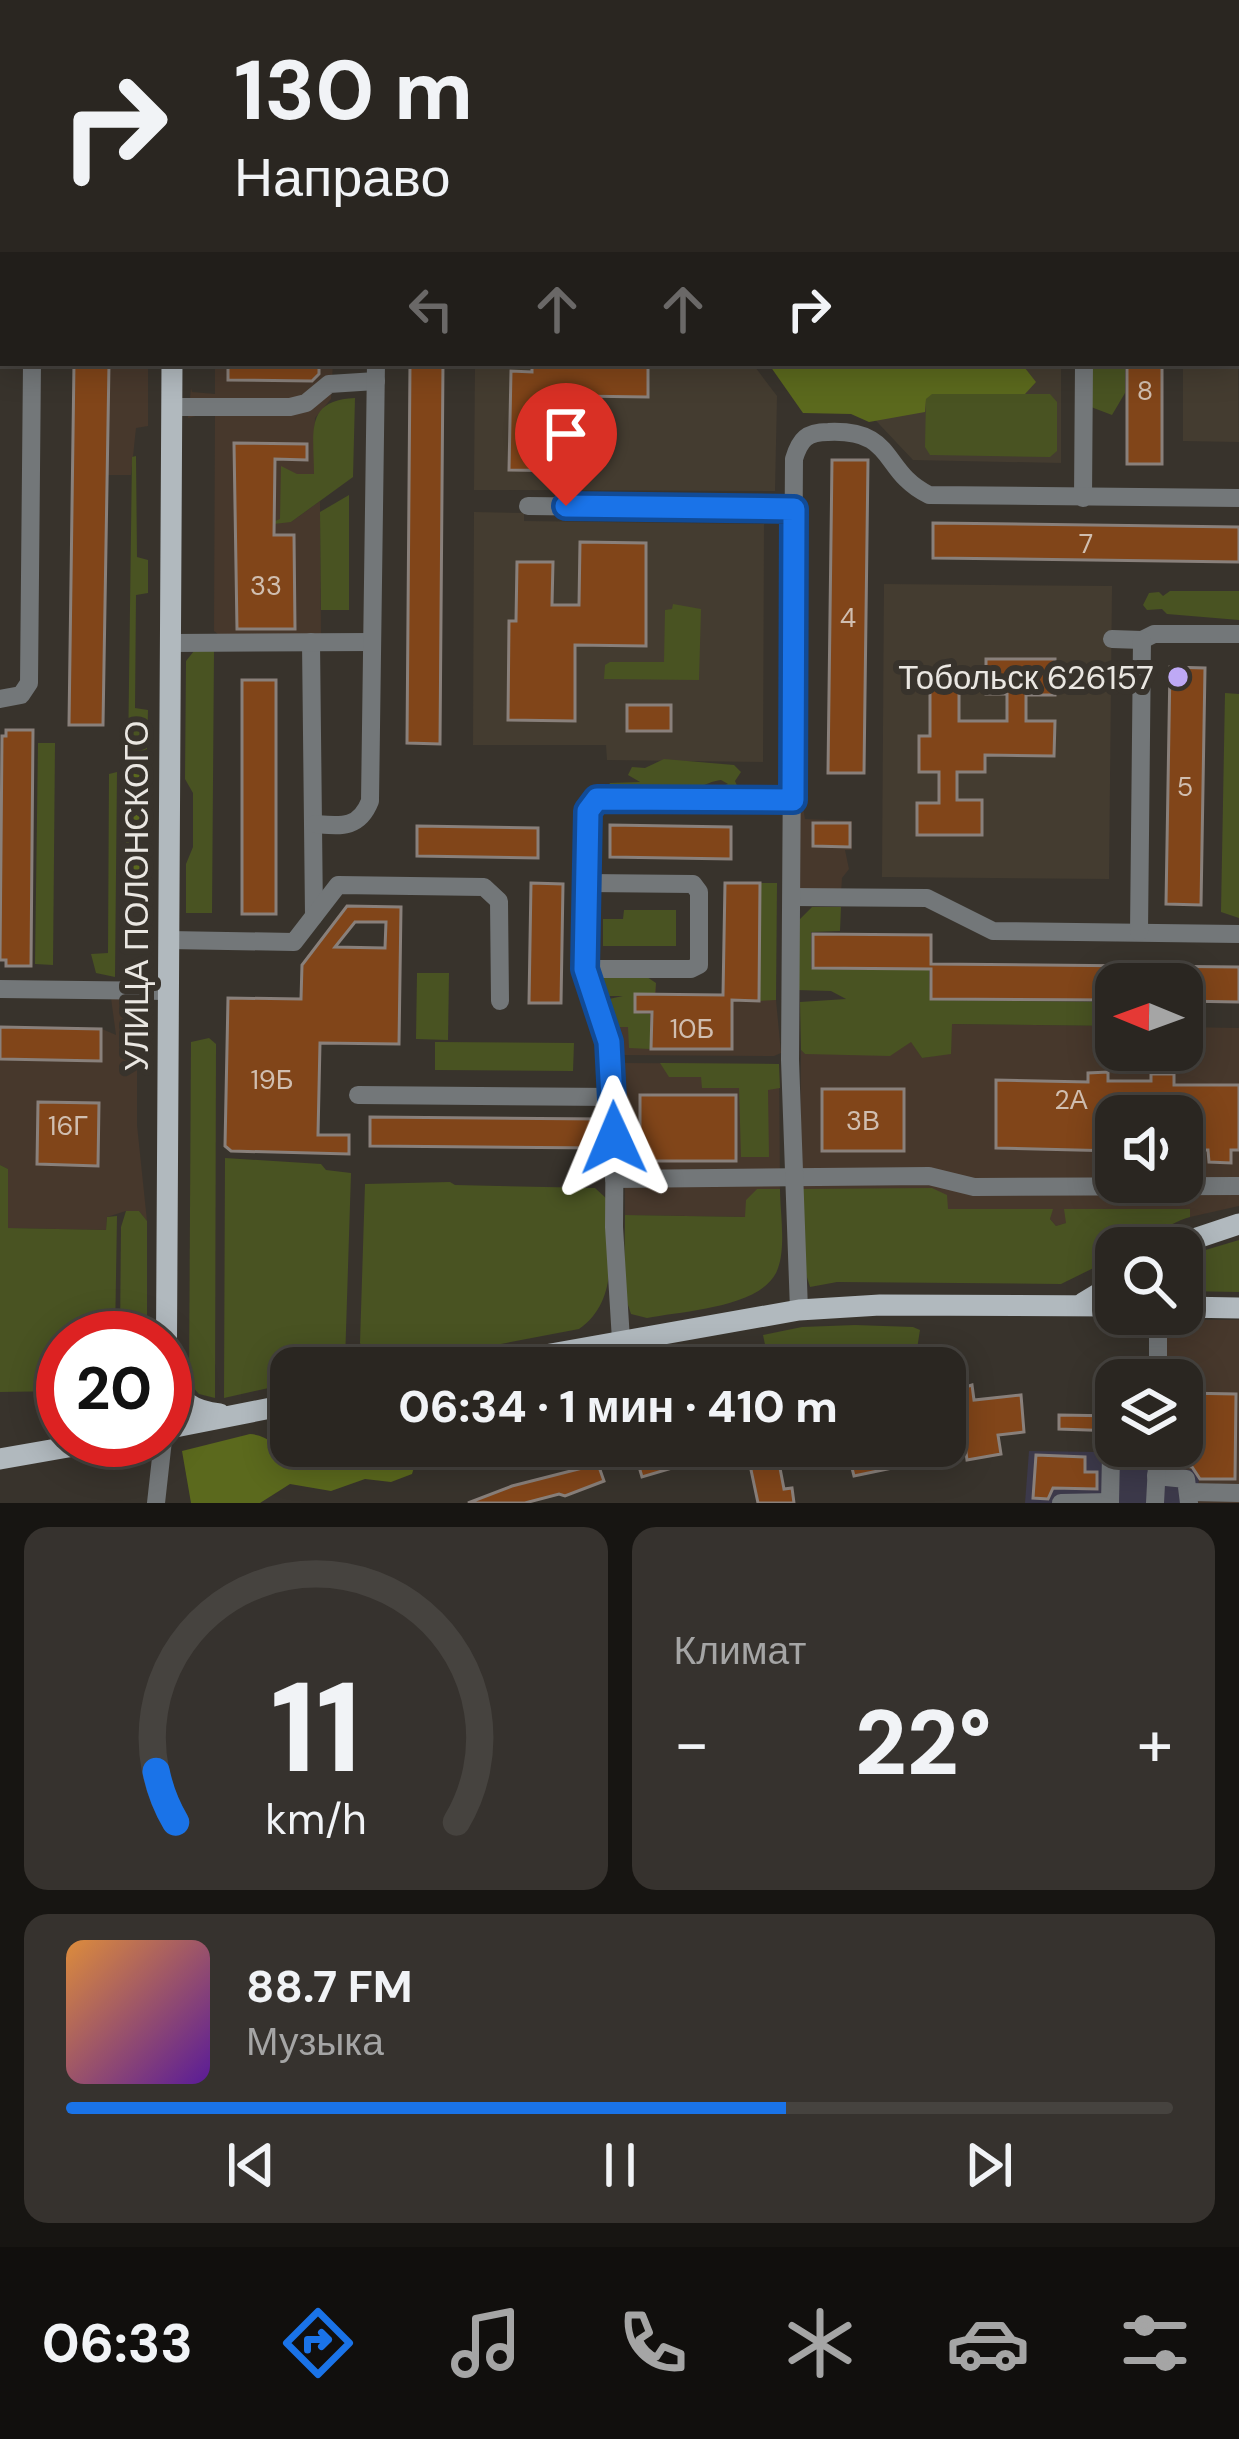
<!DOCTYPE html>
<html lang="ru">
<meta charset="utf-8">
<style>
body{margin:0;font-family:"DM Sans",sans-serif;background:#36322e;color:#f1f3f6;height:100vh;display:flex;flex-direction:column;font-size:45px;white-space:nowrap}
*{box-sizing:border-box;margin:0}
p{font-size:39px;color:#a5a5a5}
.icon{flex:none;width:66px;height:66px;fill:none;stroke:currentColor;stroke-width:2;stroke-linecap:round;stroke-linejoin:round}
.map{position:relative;height:1503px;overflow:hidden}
.panel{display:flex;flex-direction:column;gap:24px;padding:24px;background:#171512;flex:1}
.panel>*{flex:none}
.top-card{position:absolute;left:0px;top:0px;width:1239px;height:366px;box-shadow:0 6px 30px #0003,0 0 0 3px #46433f;background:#2a2621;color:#f1f3f6;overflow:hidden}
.needle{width:78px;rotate:271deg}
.tools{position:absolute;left:1095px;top:963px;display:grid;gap:24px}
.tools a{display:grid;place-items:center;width:108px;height:108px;border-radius:24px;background:#2a2621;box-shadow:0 6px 30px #0003,0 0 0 3px #46433f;font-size:60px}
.speed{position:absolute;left:36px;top:1311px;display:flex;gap:24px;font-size:60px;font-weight:700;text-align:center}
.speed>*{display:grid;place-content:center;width:156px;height:156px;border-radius:50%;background:#2a2621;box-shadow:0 6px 30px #0003,0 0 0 3px #46433f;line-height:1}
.speed .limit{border:18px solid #d22;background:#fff;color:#111}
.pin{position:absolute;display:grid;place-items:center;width:102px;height:102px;color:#fff;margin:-123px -51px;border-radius:50% 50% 50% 0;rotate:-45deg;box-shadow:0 0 12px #0007}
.pin .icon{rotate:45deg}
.me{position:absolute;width:132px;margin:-66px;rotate:359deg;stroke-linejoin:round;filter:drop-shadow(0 0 9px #0008)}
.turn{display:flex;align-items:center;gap:42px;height:252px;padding:0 36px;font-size:54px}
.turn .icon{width:156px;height:156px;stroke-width:2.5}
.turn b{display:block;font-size:84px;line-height:102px}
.lanes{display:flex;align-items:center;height:114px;padding:0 36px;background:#0003;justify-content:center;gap:60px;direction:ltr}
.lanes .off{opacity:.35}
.big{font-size:90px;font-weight:800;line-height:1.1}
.panel .tile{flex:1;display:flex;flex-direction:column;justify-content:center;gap:18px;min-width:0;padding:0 42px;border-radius:24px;background:#36322e}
.panel .dial{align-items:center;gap:0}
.dial svg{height:312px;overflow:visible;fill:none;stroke:#46433f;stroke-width:7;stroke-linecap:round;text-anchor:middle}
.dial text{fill:#f1f3f6;stroke:none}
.song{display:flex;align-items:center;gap:36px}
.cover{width:144px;height:144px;border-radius:18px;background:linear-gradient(135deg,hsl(30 70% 55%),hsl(270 70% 35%))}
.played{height:12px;border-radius:6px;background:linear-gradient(90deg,#1a73e8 65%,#46433f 65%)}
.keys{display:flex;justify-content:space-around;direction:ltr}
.heat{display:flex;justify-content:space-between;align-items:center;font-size:66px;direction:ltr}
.panel .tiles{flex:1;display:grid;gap:24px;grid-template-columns:1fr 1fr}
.tile:last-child{grid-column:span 2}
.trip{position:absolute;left:270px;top:1347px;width:696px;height:120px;border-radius:24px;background:#2a2621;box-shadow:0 6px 30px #0003,0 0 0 3px #46433f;font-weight:800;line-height:120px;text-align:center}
.tabs{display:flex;height:192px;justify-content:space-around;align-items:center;background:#110f0d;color:#a5a5a5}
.tabs .icon{width:84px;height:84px}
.tabs .selected{color:#1a73e8}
.tabs b{font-size:54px;color:#f1f3f6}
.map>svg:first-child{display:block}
</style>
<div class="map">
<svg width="1239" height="1503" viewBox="0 0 1239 1503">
<rect width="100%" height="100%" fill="#38332c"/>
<g fill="#47382c" fill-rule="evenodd">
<polygon points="74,363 148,363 148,426 136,428 131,475 107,475"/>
<polygon points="215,363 333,363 331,399 315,418 314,474 296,474 281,467 291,522 320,501 321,634 219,635 214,631 215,411 188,418 191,388 192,392 215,394"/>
<polygon points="796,794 801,794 805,819 852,821 852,850 845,850 849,869 842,878 841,893 798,890"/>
<polygon points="656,983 656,994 776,1000 781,1053 774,1056 617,1055 611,1039 609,999 622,999 622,996"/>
<polygon points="123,997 142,1001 145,1006 144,1046 137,1070 137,1125 147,1221 139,1211 126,1211 107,1217 106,1230 7,1228 8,1169 0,1165 0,1059 100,1061 102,1029 116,1035 111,998"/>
<path d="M951,1024L1116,1026V1050H1182V1027L1239,1028V1206L1190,1217V1210L1067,1213L1066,1223L1056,1226L1050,1219L1052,1209H947L800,1189L801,1050L805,1054L900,1049L911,1041L922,1058L951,1053ZM1116,1116H1182V1182H1116Z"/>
<polygon points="624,1063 779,1064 780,1189 757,1189 746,1217 625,1215"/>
<polygon points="1166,1320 1239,1320 1239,1503 1198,1503 1163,1469 1164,1446 1182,1446 1182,1380 1162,1380"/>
</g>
<polygon fill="#3c394a" points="1029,1451 1164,1453 1164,1469 1199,1470 1198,1503 1025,1503"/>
<g fill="#443c30">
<polygon points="1236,154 1239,442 1183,441 1183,363 1236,363"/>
<polygon points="475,363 752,363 777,396 775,491 474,490"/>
<polygon points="773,363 1061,363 1061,463 913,460 863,407"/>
<polygon points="474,512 524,513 524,521 764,524 763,762 607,760 606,745 473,745"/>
<polygon points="884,584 1112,586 1109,879 882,877"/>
</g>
<g fill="#495322">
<polygon points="423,0 1083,0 1083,3"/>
<polygon points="1091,363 1125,363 1125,393 1112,415 1091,407"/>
<polygon points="931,394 1050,394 1057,402 1057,451 1050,457 930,455 925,447 926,399"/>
<path d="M355,398L353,477L291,522L265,525L280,519L281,466L297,474H314C314,433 304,400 355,398Z"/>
<polygon points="136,456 137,557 148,560 148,593 136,595 135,708 148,710 147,749 128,758 132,457"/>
<polygon points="349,495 349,610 321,610 320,512"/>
<polygon points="1170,591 1239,591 1239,620 1167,614 1162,609 1147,610 1143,605 1149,593 1159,592 1163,596"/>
<polygon points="673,604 701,609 699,680 604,679 605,665 610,662 664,662 665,610 672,609"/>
<polygon points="194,651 214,651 212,913 186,913 186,864 193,847 193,793 185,779 186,661"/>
<polygon points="1225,693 1239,694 1239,918 1221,912"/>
<polygon points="38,743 55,743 53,965 35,964"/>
<path d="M664,759L734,765L741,772L735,781L740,792L707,791L728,784L721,780C703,782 691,796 671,795L666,789L643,796L646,789L624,793L604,792L610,783L640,782L628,775L632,767L645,768Z"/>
<polygon points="117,772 115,977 96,973 91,954 108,953 109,774"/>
<polygon points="760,883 777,883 776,1000 759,1001"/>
<polygon points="812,907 841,907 840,931 811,932 811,969 929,970 930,1000 1116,1002 1116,1026 952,1024 951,1054 922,1058 911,1042 890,1056 805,1054 801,1050 800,1002 846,999 831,991 796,990 798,921"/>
<polygon points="624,910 676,910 676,946 603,946 603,919 623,919"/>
<polygon points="417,973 449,973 448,1040 416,1039"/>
<polygon points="595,977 647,977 656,983 655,993 634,994 634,1013 650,1014 650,1049 629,1048 628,1027 611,1027 609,999 623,996 599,996"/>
<polygon points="209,1038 216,1044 215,1398 199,1394 189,1383 191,1042"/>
<polygon points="435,1042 574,1043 573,1071 435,1070"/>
<polygon points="660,1063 779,1064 780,1088 768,1090 769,1157 741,1157 739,1088 702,1088 701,1077 669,1077"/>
<polygon points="225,1158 321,1164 326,1170 351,1173 345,1362 341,1368 291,1368 291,1383 224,1398"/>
<polygon points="0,1165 8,1169 8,1228 106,1230 107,1217 117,1216 115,1338 63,1338 63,1391 0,1392"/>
<path d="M450,1182L455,1185L595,1188L607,1199C609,1244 621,1300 579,1329L464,1351V1345H459L452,1352L439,1355L435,1350C419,1364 385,1368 367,1358L360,1343L365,1184Z"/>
<path d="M932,1188L947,1195L948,1209H1053L1050,1219L1056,1226L1066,1223L1064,1209H1190V1217C1165,1224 1138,1248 1116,1248V1257L1061,1284L837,1282L810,1287L801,1258L800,1189Z"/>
<path d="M757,1189H780C780,1213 787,1251 776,1273C758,1308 682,1311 647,1318L631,1314L624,1293L625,1215L745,1217L746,1200Z"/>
<polygon points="126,1211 139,1211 147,1221 147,1338 120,1338 121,1227"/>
<polygon points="1239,1240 1239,1292 1182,1291 1182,1257"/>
<polygon points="855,1325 913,1327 920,1330 917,1349 904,1368 770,1368 763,1335 802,1327"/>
</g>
<g fill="#5b691d">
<polygon points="768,363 822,363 824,369 852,363 1021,363 1036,382 1025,394 932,394 926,399 925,412 869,422 851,414 803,413"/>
<polygon points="127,772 144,776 143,906 131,910 125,905"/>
<path d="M250,1434C268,1435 275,1448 292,1450L298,1446H405L415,1464L412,1474L391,1482L365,1479L331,1491L290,1484L260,1503H191L182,1451Z"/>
</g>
<g fill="#814519" stroke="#89807b" stroke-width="3" fill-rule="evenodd">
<polygon points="74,363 109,364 103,725 69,725"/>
<polygon points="228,363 319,363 319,374 312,381 228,380"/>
<polygon points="410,363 443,363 440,744 407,743"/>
<polygon points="532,363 648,363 648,397 576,396 577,471 509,470 511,371 532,372"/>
<rect x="1127" y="363" width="35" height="101"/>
<polygon points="234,443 307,444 307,460 275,459 274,535 294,535 295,629 237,629"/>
<polygon points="832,460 868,460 864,773 828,773"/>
<polygon points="933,523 1239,527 1239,562 933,558"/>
<polygon points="580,542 646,543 646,646 575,645 575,721 508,720 509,621 516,621 517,562 553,562 552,605 579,605"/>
<polygon points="986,659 1055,659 1055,695 1026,695 1026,721 1055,721 1054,756 985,755 985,772 957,772 957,800 982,800 982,835 917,835 917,803 939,803 939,772 919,772 919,736 930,736 930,681 959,681 959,721 1007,721 1007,694 986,694"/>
<polygon points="1170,667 1205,668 1201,905 1166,904"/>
<rect x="242" y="680" width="34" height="234"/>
<rect x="627" y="705" width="44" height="26"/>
<polygon points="6,730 33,730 31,966 6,966 6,960 0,960 2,736 6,736"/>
<polygon points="813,823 850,823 850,847 813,846"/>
<polygon points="610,825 731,827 731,859 610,857"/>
<polygon points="417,826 538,828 538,858 417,856"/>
<polygon points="531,883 563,884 561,1003 529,1003"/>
<polygon points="725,883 760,883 759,1001 732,1000 732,1049 651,1049 652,1012 635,1012 635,994 723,995"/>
<path d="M347,906L401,907L399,1044L320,1043L318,1135H349V1154L231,1151L225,1146L228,998L301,999L302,965ZM355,922H386L385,948L335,947Z"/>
<polygon points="813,934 931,935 931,964 1239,967 1239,1002 1182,1001 1182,984 1116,984 1116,1000 931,999 931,969 813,968"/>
<polygon points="0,1027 101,1029 101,1061 0,1059"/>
<polygon points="1108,1072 1108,1081 1151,1081 1151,1074 1174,1074 1174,1085 1239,1085 1239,1150 1231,1150 1231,1163 1209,1162 1208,1150 1182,1150 1182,1116 1116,1116 1116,1151 996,1148 996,1080 1088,1082 1088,1073"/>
<rect x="822" y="1089" width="82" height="62"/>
<rect x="640" y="1095" width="96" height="66"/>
<polygon points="38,1102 99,1103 98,1166 37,1164"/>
<polygon points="370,1117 601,1119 601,1148 370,1146"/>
<polygon points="972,1385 974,1400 1021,1395 1024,1432 998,1435 1001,1454 967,1460 961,1414 945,1416 945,1393"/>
<polygon points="1182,1393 1236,1394 1235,1479 1200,1479 1192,1467 1171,1464 1171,1446 1182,1446"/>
<polygon points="1059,1415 1116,1416 1116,1431 1059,1429"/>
<polygon points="646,1446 673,1446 679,1466 642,1477 635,1453 647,1450"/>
<polygon points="746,1446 793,1446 796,1459 779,1463 784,1489 792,1488 794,1503 758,1503"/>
<polygon points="913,1450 916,1463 854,1476 851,1464 862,1462 861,1456"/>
<polygon points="1036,1455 1085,1457 1085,1472 1097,1472 1097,1489 1053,1488 1048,1499 1033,1498"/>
<polygon points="598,1464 604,1481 565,1496 559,1494 525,1503 468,1503 512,1486"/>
</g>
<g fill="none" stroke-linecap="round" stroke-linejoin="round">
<g stroke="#737779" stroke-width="18">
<polyline points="390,3 390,0"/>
<polyline points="1109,3 1109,0"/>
<polyline points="1236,18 1239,18"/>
<polyline points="0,334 3,334"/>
<polyline points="172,407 290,407 306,403 329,384 376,381"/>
<polyline points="1083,498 1084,363"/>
<polyline points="528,506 794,509"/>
<polyline points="1112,639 1142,640 1154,634 1239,634"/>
<polyline points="311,642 314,916"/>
<polyline points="171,643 372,642"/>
<polyline points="0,699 21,695 29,683 32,363"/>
<path d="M315,824C341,826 359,829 370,801L376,363"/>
<polyline points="792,897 927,898 993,931 1239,934"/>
<polyline points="1139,932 1142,640"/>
<polyline points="169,940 294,942 338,885 484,887 499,901 500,1001"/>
<polyline points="585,969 691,969 699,965 699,892 693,884 588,883"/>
<polyline points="0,989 168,991"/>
<polyline points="358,1095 615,1097"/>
<polyline points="614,1179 929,1176 974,1187 1239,1186"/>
<path d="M799,1310L790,1060L794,459C800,439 807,432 828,432C897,429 880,471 929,495L1239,498"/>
<polyline points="621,1340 614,1227 615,1097 609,1042 585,969 588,811 597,799 793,800"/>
<polyline points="1158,1380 1158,1314"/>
<polyline points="1156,1476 1186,1479 1189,1503"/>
<polyline points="1189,1492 1239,1493"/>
<polyline points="156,1503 163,1440"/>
<polyline points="1061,1503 1110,1502"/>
<polyline points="1110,1503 1111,1455 1117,1446"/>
<polyline points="1155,1503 1158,1446"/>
</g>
<g stroke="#b1b9be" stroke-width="21">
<polyline points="174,3 174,0"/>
<polyline points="1167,1248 1239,1224"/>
<polyline points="1083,1303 1116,1283"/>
<polyline points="1182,1307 1239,1308"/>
<polyline points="472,1368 799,1310 880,1305 1116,1306"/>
<path d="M166,1376C180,1401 191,1411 220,1414"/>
<polyline points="165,1429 291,1404"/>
<polyline points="166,1429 172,363"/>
<polyline points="0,1459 108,1440"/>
</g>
</g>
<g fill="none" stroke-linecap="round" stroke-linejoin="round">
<defs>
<polyline id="route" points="566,506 794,509 793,800 597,799 588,811 585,969 609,1042 614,1138"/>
</defs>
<use href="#route" stroke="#114b97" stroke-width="30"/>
<use href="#route" stroke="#1a73e8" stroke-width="21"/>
</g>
<circle fill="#bea9f5" stroke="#38332c" stroke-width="4.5" cx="1178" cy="677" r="12"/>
<g text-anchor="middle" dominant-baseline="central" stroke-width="12" stroke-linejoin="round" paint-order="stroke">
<g font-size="27" fill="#d0beb0">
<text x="1145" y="390">8</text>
<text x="1086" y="543">7</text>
<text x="266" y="585">33</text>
<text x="848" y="617">4</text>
<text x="1185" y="786">5</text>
<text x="692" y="1028">10Б</text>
<text x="272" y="1079">19Б</text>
<text x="1071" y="1099">2А</text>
<text x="863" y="1120">3В</text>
<text x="68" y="1125">16Г</text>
</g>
<g font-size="33" fill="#eae7e2" stroke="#38332c" text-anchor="end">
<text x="1154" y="677">Тобольск 626157</text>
</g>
<g font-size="33" fill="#eae7e2" stroke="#38332c">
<text transform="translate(136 896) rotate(-90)">УЛИЦА ПОЛОНСКОГО</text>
</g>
</g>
</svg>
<div class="tools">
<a><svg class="needle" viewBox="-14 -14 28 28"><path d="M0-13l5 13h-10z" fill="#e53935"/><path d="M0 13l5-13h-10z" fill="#a5a5a5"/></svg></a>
<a><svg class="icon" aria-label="sound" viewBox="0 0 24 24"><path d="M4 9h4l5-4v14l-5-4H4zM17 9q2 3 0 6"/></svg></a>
<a><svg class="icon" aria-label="search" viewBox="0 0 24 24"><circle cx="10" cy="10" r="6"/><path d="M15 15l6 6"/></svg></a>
<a><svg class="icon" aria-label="layers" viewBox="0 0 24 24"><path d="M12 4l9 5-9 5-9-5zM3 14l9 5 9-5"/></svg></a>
</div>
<div class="speed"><div class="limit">20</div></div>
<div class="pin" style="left:566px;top:506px;background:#d93025"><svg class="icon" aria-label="arrive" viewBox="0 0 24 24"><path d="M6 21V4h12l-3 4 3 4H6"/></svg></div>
<svg class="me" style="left:614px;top:1138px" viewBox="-20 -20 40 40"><path d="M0-17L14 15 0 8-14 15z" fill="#1a73e8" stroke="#fff" stroke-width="4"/></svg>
<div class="trip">06:34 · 1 мин · 410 m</div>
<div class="top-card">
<div class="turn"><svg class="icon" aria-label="right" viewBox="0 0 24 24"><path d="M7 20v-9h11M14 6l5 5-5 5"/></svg><div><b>130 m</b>Направо</div></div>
<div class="lanes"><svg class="icon off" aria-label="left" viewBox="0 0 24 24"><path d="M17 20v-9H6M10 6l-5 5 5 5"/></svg><svg class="icon off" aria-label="ahead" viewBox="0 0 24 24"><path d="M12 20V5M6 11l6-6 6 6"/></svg><svg class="icon off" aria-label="ahead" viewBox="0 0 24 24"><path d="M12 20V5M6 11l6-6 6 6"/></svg><svg class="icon" aria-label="right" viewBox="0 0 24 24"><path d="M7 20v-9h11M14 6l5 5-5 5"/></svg></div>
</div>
</div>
<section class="panel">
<div class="tiles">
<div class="tile dial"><svg viewBox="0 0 100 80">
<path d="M14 69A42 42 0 1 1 86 69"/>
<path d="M14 69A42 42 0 0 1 9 56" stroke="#1a73e8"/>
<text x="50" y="56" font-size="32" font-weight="700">11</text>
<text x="50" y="72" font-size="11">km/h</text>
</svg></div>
<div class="tile"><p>Климат</p>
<div class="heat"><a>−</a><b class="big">22°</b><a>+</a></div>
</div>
<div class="tile">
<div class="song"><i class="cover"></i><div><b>88.7 FM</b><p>Музыка</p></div></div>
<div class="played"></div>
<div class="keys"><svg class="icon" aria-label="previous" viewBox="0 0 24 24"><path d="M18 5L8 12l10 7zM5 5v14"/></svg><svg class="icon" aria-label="pause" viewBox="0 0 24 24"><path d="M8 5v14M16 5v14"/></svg><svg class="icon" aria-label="next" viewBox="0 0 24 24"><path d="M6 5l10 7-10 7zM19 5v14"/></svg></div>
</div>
</div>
</section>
<nav class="tabs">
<b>06:33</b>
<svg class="icon selected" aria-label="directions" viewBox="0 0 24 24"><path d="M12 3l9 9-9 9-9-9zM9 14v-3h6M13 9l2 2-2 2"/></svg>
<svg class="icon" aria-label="music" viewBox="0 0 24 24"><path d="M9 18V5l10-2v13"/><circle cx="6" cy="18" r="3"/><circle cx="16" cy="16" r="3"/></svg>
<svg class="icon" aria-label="phone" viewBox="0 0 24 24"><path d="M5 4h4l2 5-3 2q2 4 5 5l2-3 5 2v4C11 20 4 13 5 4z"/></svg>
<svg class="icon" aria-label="climate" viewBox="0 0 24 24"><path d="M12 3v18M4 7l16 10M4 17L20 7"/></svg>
<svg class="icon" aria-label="car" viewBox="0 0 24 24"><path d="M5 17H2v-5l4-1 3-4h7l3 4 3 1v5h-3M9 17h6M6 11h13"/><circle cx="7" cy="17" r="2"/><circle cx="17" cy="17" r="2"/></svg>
<svg class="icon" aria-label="filters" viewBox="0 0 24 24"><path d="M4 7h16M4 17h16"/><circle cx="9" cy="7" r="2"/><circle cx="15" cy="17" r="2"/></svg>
</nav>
